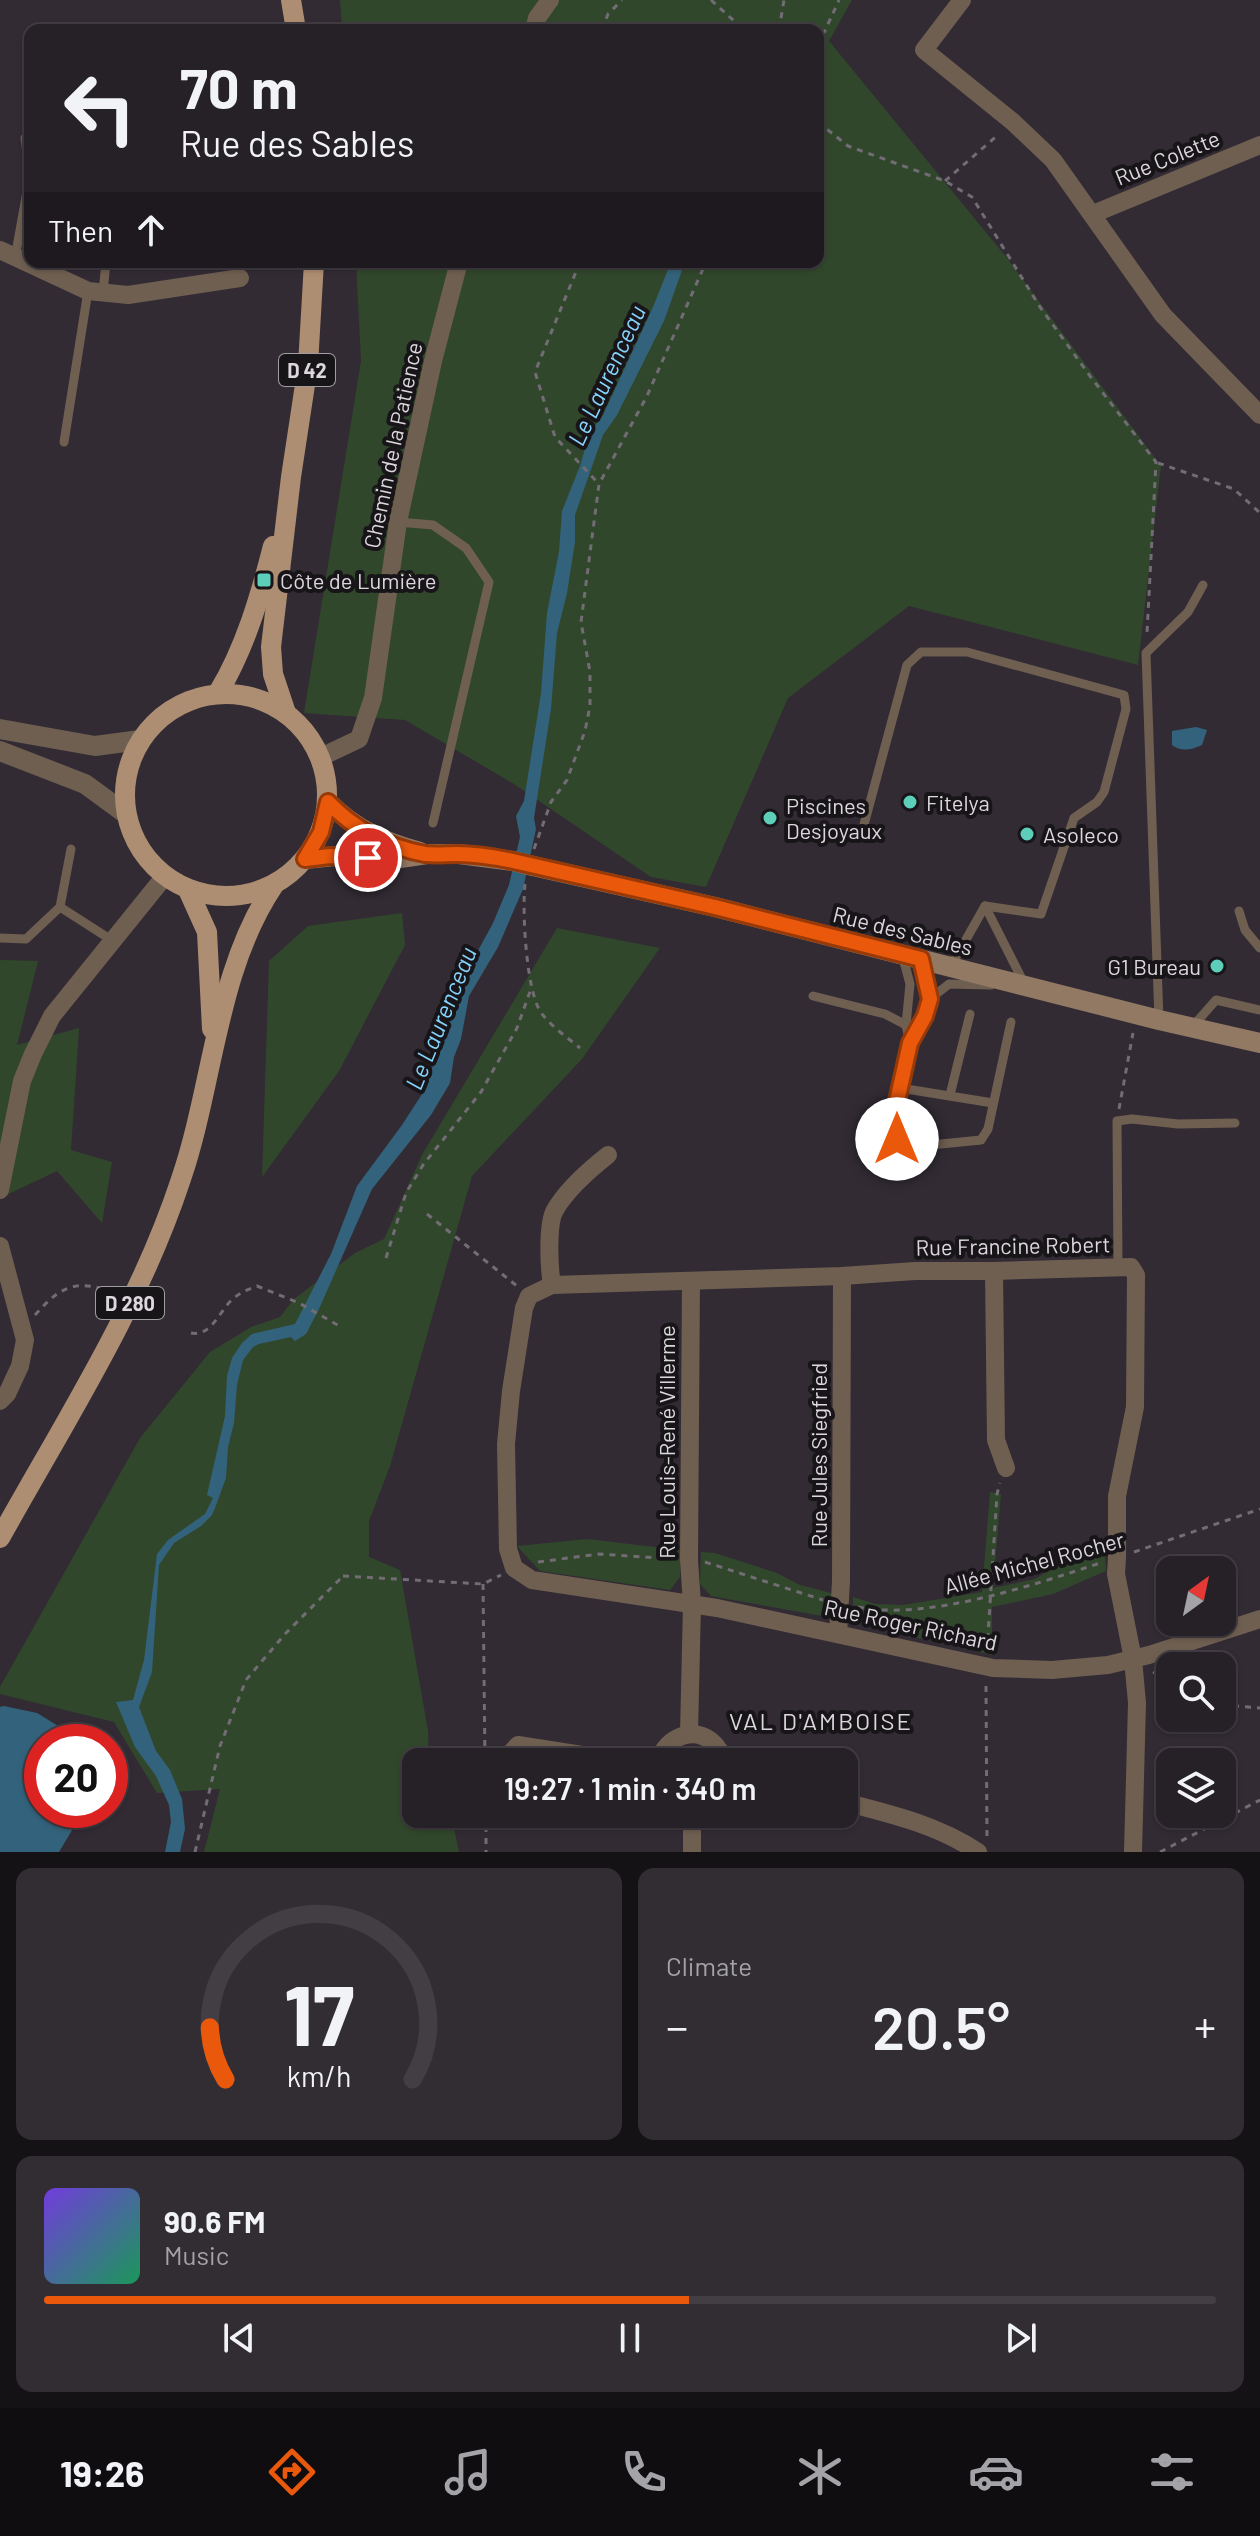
<!DOCTYPE html>
<meta charset="utf-8">
<style>
body{margin:0;font-family:Barlow,sans-serif;background:#322d33;color:#f1f3f6;height:100vh;display:flex;flex-direction:column;font-size:30px;white-space:nowrap}
*{box-sizing:border-box;margin:0}
p{font-size:26px;color:#a4a3a7}
.icon{flex:none;width:44px;height:44px;fill:none;stroke:currentColor;stroke-width:2;stroke-linecap:round;stroke-linejoin:round}
.map{position:relative;height:1852px;overflow:hidden}
.details{display:flex;flex-direction:column;gap:16px;padding:16px;background:#151215;flex:1}
.details>*{flex:none}
.hud{position:absolute;left:24px;top:24px;width:800px;height:244px;border-radius:16px;box-shadow:0 2px 6px #0004,0 0 0 2px #423e44;background:#262027;color:#f1f3f6;overflow:hidden}
.needle{width:52px;rotate:33deg}
.fabs{position:absolute;left:1156px;top:1556px;display:grid;gap:16px}
.fabs a{display:grid;place-items:center;width:80px;height:80px;border-radius:16px;background:#262027;box-shadow:0 2px 6px #0004,0 0 0 2px #423e44;font-size:40px}
.speed{position:absolute;left:24px;top:1724px;display:flex;gap:16px;font-size:40px;font-weight:700;text-align:center}
.speed>*{display:grid;place-content:center;width:104px;height:104px;border-radius:50%;background:#262027;box-shadow:0 2px 6px #0004,0 0 0 2px #423e44;line-height:1}
.speed .limit{border:12px solid #d22;background:#fff;color:#111}
.pin{position:absolute;display:grid;place-items:center;width:68px;height:68px;color:#fff;margin:-34px;border:4px solid #fff;border-radius:50%;box-shadow:0 2px 8px #0007}
.me{position:absolute;width:88px;margin:-44px;rotate:0deg;stroke-linejoin:round;filter:drop-shadow(0 0 6px #0008)}
.turn{display:flex;align-items:center;gap:28px;height:168px;padding:0 24px;font-size:36px}
.turn .icon{width:104px;height:104px;stroke-width:2.5}
.turn b{display:block;font-size:56px;line-height:68px}
.then{display:flex;align-items:center;height:76px;padding:0 24px;background:#0003;gap:16px;font-size:30px}
.big{font-size:60px;font-weight:600;line-height:1.1}
.details .widget{flex:1;display:flex;flex-direction:column;justify-content:center;gap:12px;min-width:0;padding:0 28px;border-radius:16px;background:#322d33}
.details .dial{align-items:center;gap:0}
.dial svg{height:208px;overflow:visible;fill:none;stroke:#423e44;stroke-width:7;stroke-linecap:round;text-anchor:middle}
.dial text{fill:#f1f3f6;stroke:none}
.song{display:flex;align-items:center;gap:24px}
.cover{width:96px;height:96px;border-radius:12px;background:linear-gradient(135deg,hsl(260 70% 55%),hsl(150 70% 35%))}
.played{height:8px;border-radius:4px;background:linear-gradient(90deg,#ea580c 55%,#423e44 55%)}
.keys{display:flex;justify-content:space-around;direction:ltr}
.heat{display:flex;justify-content:space-between;align-items:center;font-size:44px;direction:ltr}
.details .tiles{flex:1;display:grid;gap:16px;grid-template-columns:1fr 1fr}
.widget:last-child{grid-column:span 2}
.trip{position:absolute;left:402px;top:1748px;width:456px;height:80px;border-radius:16px;background:#262027;box-shadow:0 2px 6px #0004,0 0 0 2px #423e44;font-weight:600;line-height:80px;text-align:center}
.tabs{display:flex;height:128px;justify-content:space-around;align-items:center;background:#0f0d10;color:#a4a3a7}
.tabs .icon{width:56px;height:56px}
.tabs .selected{color:#ea580c}
.tabs b{font-size:36px;color:#f1f3f6}
.map>svg:first-child{display:block}
</style>
<div class="map">
<svg width="1260" height="1852" viewBox="0 0 1260 1852">
<rect width="100%" height="100%" fill="#322b34"/>
<g fill="#31472c">
<polygon points="340,0 852,0 829,41 1007,258 1161,466 1138,665 909,606 788,698 706,887 651,877 514,784 405,720 304,713 361,361 356,262 818,262 818,30 342,30"/>
<polygon points="402,913 405,945 339,1071 262,1177 269,961 308,926"/>
<polygon points="557,928 660,948 582,1059 472,1176 390,1466 369,1521 369,1557 400,1570 428,1731 429,1762 416,1762 416,1814 451,1814 459,1852 204,1852 220,1789 157,1793 114,1722 0,1694 0,1687 140,1438 210,1352 251,1327 280,1317 294,1299 355,1253 384,1239 422,1155"/>
<polygon points="0,960 38,961 17,1045 79,1028 71,1150 112,1162 102,1223 57,1171 0,1198"/>
<polygon points="990,1492 1001,1494 993,1588 1035,1579 1055,1567 1105,1554 1106,1571 1053,1594 992,1607 992,1655 863,1625 853,1614 853,1597 876,1604 903,1605 982,1592"/>
<polygon points="587,1539 680,1550 680,1577 670,1590 540,1571 517,1546"/>
<polygon points="701,1552 715,1553 777,1573 800,1585 831,1593 832,1604 822,1616 711,1596 700,1584"/>
</g>
<g fill="#33637c">
<polygon points="671,262 685,262 664,321 617,415 603,435 575,515 575,542 567,593 557,633 551,709 534,818 536,829 523,889 498,947 469,996 461,1039 454,1057 450,1083 431,1115 372,1189 319,1309 306,1334 295,1341 291,1337 259,1344 253,1347 243,1360 237,1385 234,1423 228,1447 226,1478 215,1508 212,1515 201,1526 174,1543 159,1565 152,1672 139,1707 156,1751 170,1770 182,1799 185,1829 180,1852 165,1852 171,1822 169,1805 156,1776 135,1747 116,1702 133,1700 144,1660 157,1554 168,1540 205,1514 213,1498 207,1495 225,1416 227,1376 232,1358 242,1343 252,1334 295,1324 331,1254 357,1186 402,1125 426,1088 456,991 493,923 509,885 520,837 516,816 524,801 541,693 547,613 559,552 562,511 580,466 590,432 603,415 653,307"/>
<path d="M1196,727L1207,730L1202,745C1192,750 1181,752 1172,745V731Z"/>
<polygon points="4,1706 37,1713 84,1742 42,1742 42,1810 84,1810 59,1852 0,1852 0,1707"/>
</g>
<g fill="none" stroke-linecap="round" stroke-linejoin="round">
<g stroke="#726c74" stroke-width="3" stroke-dasharray="6 6" stroke-linecap="butt">
<polyline points="711,0 744,30"/>
<polyline points="602,30 608,14 622,0"/>
<polyline points="779,30 784,0"/>
<polyline points="818,46 839,0"/>
<polyline points="818,111 820,123"/>
<polyline points="818,122 848,146 945,181 972,197 1040,307 1090,376 1156,462 1147,633"/>
<polyline points="945,181 999,134"/>
<polyline points="580,262 535,372 555,437 599,484"/>
<polyline points="1158,463 1234,489 1260,513"/>
<polyline points="534,849 551,802 567,780 585,731 590,706 590,672 581,622 599,484 647,396 706,262"/>
<path d="M525,884C522,910 526,994 542,1014C552,1027 568,1038 580,1048"/>
<polyline points="1119,1109 1133,1033"/>
<polyline points="427,1214 517,1286"/>
<polyline points="386,1258 406,1193 423,1165 481,1092 517,1028 532,986"/>
<path d="M35,1315C55,1293 69,1280 100,1288"/>
<path d="M191,1333C212,1337 220,1309 234,1298C241,1292 249,1289 257,1286L299,1303L341,1327"/>
<polyline points="1134,1552 1260,1509"/>
<polyline points="538,1562 599,1554 674,1559"/>
<polyline points="705,1562 823,1600"/>
<polyline points="343,1576 483,1584 501,1575"/>
<polyline points="483,1584 485,1762"/>
<path d="M858,1607C926,1621 1034,1585 1100,1563"/>
<polyline points="987,1651 997,1494 1000,1483"/>
<polyline points="1153,1672 1170,1681"/>
<polyline points="986,1686 987,1839"/>
<polyline points="1222,1701 1235,1706 1260,1708"/>
<polyline points="486,1814 486,1852"/>
<polyline points="195,1852 220,1746 246,1680 285,1634 341,1578"/>
<polyline points="1160,1852 1260,1800"/>
</g>
<g stroke="#6f5f51" stroke-width="9">
<polyline points="15,258 30,175 25,138"/>
<polyline points="103,293 106,262"/>
<polyline points="64,442 88,291"/>
<polyline points="398,522 433,525 466,548 489,582 433,823"/>
<polyline points="862,832 907,665 921,652 967,652 1124,695 1126,709 1104,792 1097,802 1074,818 1041,914 985,906"/>
<polyline points="71,849 60,907 113,941"/>
<polyline points="985,906 1025,985"/>
<polyline points="1239,911 1245,930 1260,948"/>
<polyline points="0,938 26,939 60,907"/>
<path d="M902,954L910,984L906,1025L910,1043C930,1009 933,1001 922,962"/>
<polyline points="951,966 985,906"/>
<polyline points="813,996 885,1014 908,1026"/>
<polyline points="930,999 949,984 991,985"/>
<polyline points="1159,1020 1146,653 1188,612 1203,585"/>
<polyline points="1193,1026 1216,1000 1260,1010"/>
<polyline points="910,1043 892,1122 897,1139 911,1147 981,1140 988,1129 1011,1022"/>
<polyline points="900,1088 993,1103"/>
<polyline points="950,1095 970,1014"/>
<polyline points="1118,1268 1117,1121 1132,1119 1178,1124 1235,1123"/>
</g>
<g stroke="#6f5f51" stroke-width="18">
<polyline points="962,0 924,50 1013,122 1053,160 1163,315 1260,415"/>
<polyline points="534,30 537,18 550,0"/>
<polyline points="1093,214 1260,145"/>
<polyline points="0,250 88,291 128,295 240,278"/>
<polyline points="321,757 359,739 373,698 398,522 433,361 459,262"/>
<polyline points="0,1190 22,1081 33,1054 52,1016 165,876"/>
<polyline points="0,1246 25,1340 20,1366 7,1394 0,1401"/>
<polyline points="994,1271 996,1440 1006,1468"/>
<path d="M552,1285C549,1268 547,1223 555,1210C567,1189 589,1170 608,1155"/>
<polyline points="838,1634 841,1581 842,1276"/>
<polyline points="689,1734 692,1604 689,1560 691,1281"/>
<polyline points="506,1762 508,1756 518,1745 627,1762"/>
<path d="M658,1762C670,1726 714,1724 724,1762"/>
<path d="M844,1802C891,1814 937,1825 978,1852"/>
<polyline points="692,1852 692,1814"/>
<polyline points="1133,1852 1137,1703 1133,1659 1116,1574 1117,1558 1117,1496 1135,1407 1136,1275 1131,1267 994,1271 915,1271 842,1276 552,1285 529,1296 524,1308 511,1391 506,1444 508,1549 514,1568 532,1580 717,1608 993,1668 1052,1670 1108,1665 1149,1655 1260,1619"/>
</g>
<g stroke="#6f5f51" stroke-width="20">
<polyline points="0,729 95,746 140,740"/>
<polyline points="0,751 85,784 126,814"/>
</g>
<g stroke="#927964" stroke-width="20">
<path d="M328,802C355,829 383,842 420,852"/>
<polyline points="305,859 346,855 387,860 427,854 459,854 513,861"/>
<polyline points="533,866 715,907 1159,1020 1260,1043"/>
</g>
<g stroke="#ae8e72" stroke-width="20">
<polyline points="291,0 296,30"/>
<path d="M218,693C245,648 260,597 273,546"/>
<circle cx="226" cy="795" r="101"/>
<polyline points="286,713 273,674 271,647 291,477 308,365 314,262"/>
<polyline points="188,890 207,932 212,1029"/>
<path d="M0,1538C65,1421 139,1307 181,1179C214,1082 216,971 274,885"/>
</g>
<polyline stroke="#927964" stroke-width="20" points="513,861 533,866"/>
</g>
<g fill="none" stroke-linecap="round" stroke-linejoin="round">
<defs>
<path id="route" d="M368,858L330,856L305,859L321,832L328,802C355,830 387,847 425,854C435,855 446,854 457,854C476,854 494,857 513,861L715,907L921,959L930,999L925,1016L910,1043L900,1088L892,1122L897,1139"/>
</defs>
<use href="#route" stroke="#983908" stroke-width="20"/>
<use href="#route" stroke="#ea580c" stroke-width="14"/>
</g>
<g fill="#5dceb9" stroke="#181519" stroke-width="3">
<rect x="256" y="572" width="16" height="16" rx="4"/>
<circle cx="910" cy="802" r="8"/>
<circle cx="770" cy="818" r="8"/>
<circle cx="1027" cy="834" r="8"/>
<circle cx="1217" cy="966" r="8"/>
</g>
<g text-anchor="middle" dominant-baseline="central" stroke-width="8" stroke-linejoin="round" paint-order="stroke">
<g fill="#181519" stroke="#a19da2" stroke-width="2">
<rect x="279" y="354" width="56" height="32" rx="6"/>
<rect x="96" y="1287" width="68" height="32" rx="6"/>
</g>
<g font-size="20" font-weight="bold" fill="#dcd7dd">
<text x="307" y="370">D 42</text>
<text x="130" y="1303">D 280</text>
</g>
<g font-size="22" fill="#dcd7dd" stroke="#181519">
<text transform="translate(1167 157) rotate(-22)">Rue Colette</text>
<text transform="translate(392 445) rotate(-78)">Chemin de la Patience</text>
<text transform="translate(903 930) rotate(14)">Rue des Sables</text>
<text transform="translate(1013 1245) rotate(-1)">Rue Francine Robert</text>
<text transform="translate(666 1442) rotate(-90)">Rue Louis-René Villerme</text>
<text transform="translate(818 1455) rotate(-90)">Rue Jules Siegfried</text>
<text transform="translate(1034 1562) rotate(-15)">Allée Michel Rocher</text>
<text transform="translate(911 1624) rotate(12)">Rue Roger Richard</text>
</g>
<g font-size="22" fill="#dcd7dd" stroke="#181519" text-anchor="start">
<text x="280" y="580">Côte de Lumière</text>
<text x="926" y="802">Fitelya</text>
<text x="786" y="805">Piscines<tspan x="786" dy="25">Desjoyaux</tspan></text>
<text x="1043" y="834">Asoleco</text>
<text x="1201" y="966" text-anchor="end">G1 Bureau</text>
</g>
<g font-size="24" font-style="italic" fill="#86d3fc" stroke="#181519">
<text transform="translate(606 375) rotate(-65)">Le Laurenceau</text>
<text transform="translate(440 1018) rotate(-68)">Le Laurenceau</text>
</g>
<g font-size="24" letter-spacing="2" fill="#dcd7dd" stroke="#181519">
<text x="821" y="1720">VAL D'AMBOISE</text>
</g>
</g>
</svg>
<div class="fabs">
<a><svg class="needle" viewBox="-14 -14 28 28"><path d="M0-13l5 13h-10z" fill="#e53935"/><path d="M0 13l5-13h-10z" fill="#a4a3a7"/></svg></a>
<a><svg class="icon" aria-label="search" viewBox="0 0 24 24"><circle cx="10" cy="10" r="6"/><path d="M15 15l6 6"/></svg></a>
<a><svg class="icon" aria-label="layers" viewBox="0 0 24 24"><path d="M12 4l9 5-9 5-9-5zM3 14l9 5 9-5"/></svg></a>
</div>
<div class="speed"><div class="limit">20</div></div>
<div class="pin" style="left:368px;top:858px;background:#d93025"><svg class="icon" aria-label="arrive" viewBox="0 0 24 24"><path d="M6 21V4h12l-3 4 3 4H6"/></svg></div>
<svg class="me" style="left:897px;top:1139px" viewBox="-20 -20 40 40"><circle r="19" fill="#fff"/><path d="M0-13L10 11 0 6-10 11z" fill="#ea580c"/></svg>
<div class="trip">19:27 · 1 min · 340 m</div>
<div class="hud">
<div class="turn"><svg class="icon" aria-label="left" viewBox="0 0 24 24"><path d="M17 20v-9H6M10 6l-5 5 5 5"/></svg><div><b>70 m</b>Rue des Sables</div></div>
<div class="then">Then<svg class="icon" aria-label="ahead" viewBox="0 0 24 24"><path d="M12 20V5M6 11l6-6 6 6"/></svg></div>
</div>
</div>
<section class="details">
<div class="tiles">
<div class="widget dial"><svg viewBox="0 0 100 80">
<path d="M14 69A42 42 0 1 1 86 69"/>
<path d="M14 69A42 42 0 0 1 8 49" stroke="#ea580c"/>
<text x="50" y="56" font-size="32" font-weight="700">17</text>
<text x="50" y="72" font-size="11">km/h</text>
</svg></div>
<div class="widget"><p>Climate</p>
<div class="heat"><a>−</a><b class="big">20.5°</b><a>+</a></div>
</div>
<div class="widget">
<div class="song"><i class="cover"></i><div><b>90.6 FM</b><p>Music</p></div></div>
<div class="played"></div>
<div class="keys"><svg class="icon" aria-label="previous" viewBox="0 0 24 24"><path d="M18 5L8 12l10 7zM5 5v14"/></svg><svg class="icon" aria-label="pause" viewBox="0 0 24 24"><path d="M8 5v14M16 5v14"/></svg><svg class="icon" aria-label="next" viewBox="0 0 24 24"><path d="M6 5l10 7-10 7zM19 5v14"/></svg></div>
</div>
</div>
</section>
<nav class="tabs">
<b>19:26</b>
<svg class="icon selected" aria-label="directions" viewBox="0 0 24 24"><path d="M12 3l9 9-9 9-9-9zM9 14v-3h6M13 9l2 2-2 2"/></svg>
<svg class="icon" aria-label="music" viewBox="0 0 24 24"><path d="M9 18V5l10-2v13"/><circle cx="6" cy="18" r="3"/><circle cx="16" cy="16" r="3"/></svg>
<svg class="icon" aria-label="phone" viewBox="0 0 24 24"><path d="M5 4h4l2 5-3 2q2 4 5 5l2-3 5 2v4C11 20 4 13 5 4z"/></svg>
<svg class="icon" aria-label="climate" viewBox="0 0 24 24"><path d="M12 3v18M4 7l16 10M4 17L20 7"/></svg>
<svg class="icon" aria-label="car" viewBox="0 0 24 24"><path d="M5 17H2v-5l4-1 3-4h7l3 4 3 1v5h-3M9 17h6M6 11h13"/><circle cx="7" cy="17" r="2"/><circle cx="17" cy="17" r="2"/></svg>
<svg class="icon" aria-label="filters" viewBox="0 0 24 24"><path d="M4 7h16M4 17h16"/><circle cx="9" cy="7" r="2"/><circle cx="15" cy="17" r="2"/></svg>
</nav>
